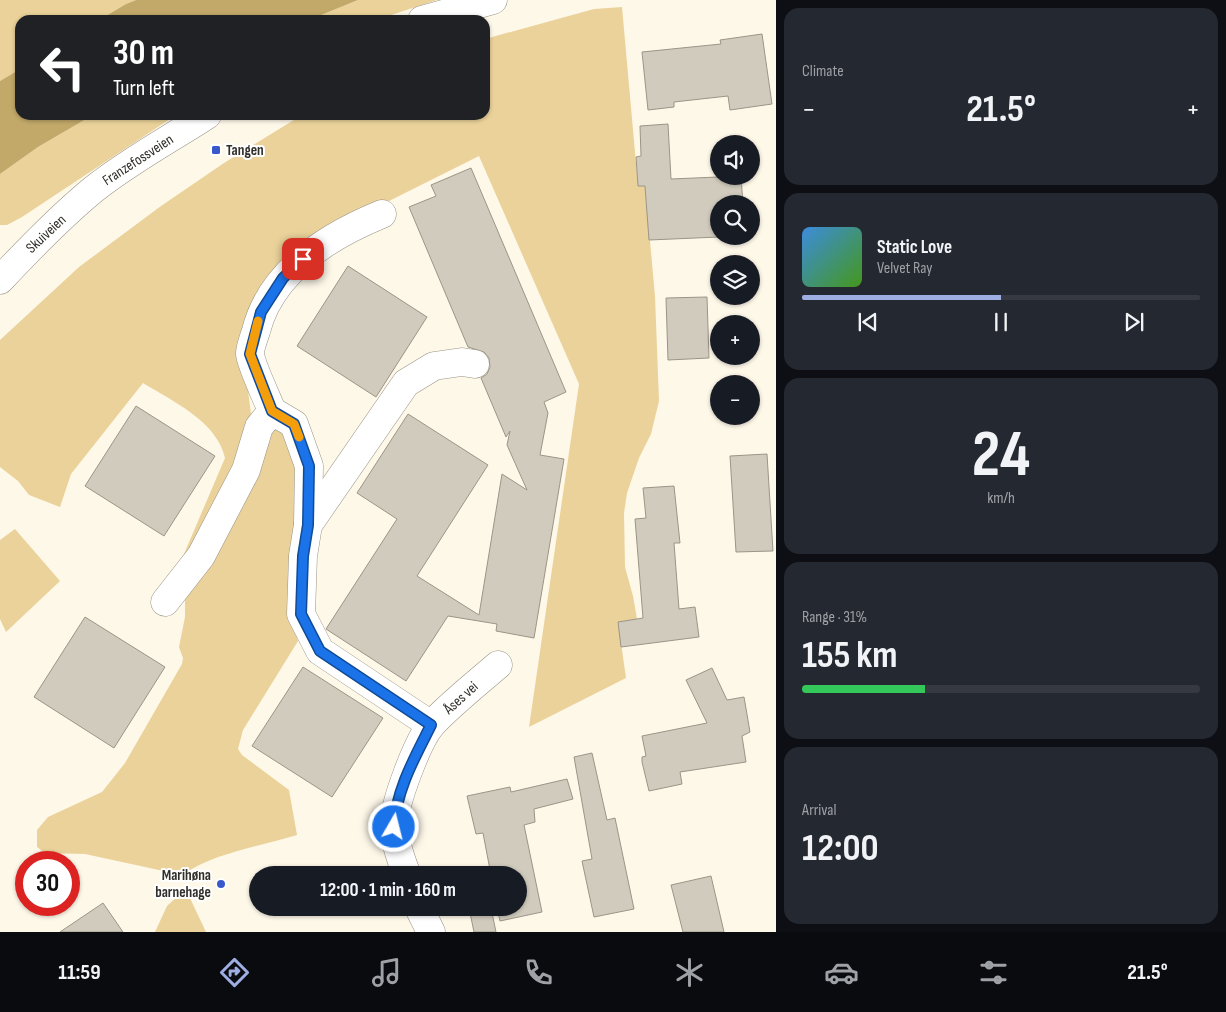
<!DOCTYPE html>
<meta charset="utf-8">
<style>
body{margin:0;font-family:"Sofia Sans Condensed",sans-serif;background:#242831;color:#f1f3f6;height:100vh;display:flex;flex-direction:column;font-size:19px;white-space:nowrap}
*{box-sizing:border-box;margin:0}
p{font-size:16px;color:#9ea1a6}
.icon{flex:none;width:28px;height:28px;fill:none;stroke:currentColor;stroke-width:2;stroke-linecap:round;stroke-linejoin:round}
.map{position:relative;flex:1;overflow:hidden}
.sheet{display:flex;flex-direction:column;gap:8px;padding:8px;background:#0d0f14;width:450px}
.sheet>*{flex:none}
.hud{position:absolute;left:15px;top:15px;width:475px;height:105px;border-radius:15px;box-shadow:0 1px 4px #0004;background:#202124;color:#fff;overflow:hidden}
.buttons{position:absolute;left:710px;top:135px;display:grid;gap:10px}
.buttons a{display:grid;place-items:center;width:50px;height:50px;border-radius:50%;background:#171b24;box-shadow:0 1px 4px #0004;font-size:25px}
.speed{position:absolute;left:15px;top:851px;display:flex;gap:10px;font-size:25px;font-weight:700;text-align:center}
.speed>*{display:grid;place-content:center;width:65px;height:65px;border-radius:50%;background:#171b24;box-shadow:0 1px 4px #0004;line-height:1}
.speed .limit{border:8px solid #d22;background:#fff;color:#111}
.pin{position:absolute;display:grid;place-items:center;width:42px;height:42px;color:#fff;margin:-21px;border-radius:10px;box-shadow:0 2px 8px #0006}
.me{position:absolute;width:55px;margin:-28px;rotate:8deg;stroke-linejoin:round;filter:drop-shadow(0 0 4px #0008)}
.turn{display:flex;align-items:center;gap:18px;height:105px;padding:0 15px;font-size:22px}
.turn .icon{width:65px;height:65px;stroke-width:2.5}
.turn b{display:block;font-size:35px;line-height:42px}
.big{font-size:38px;font-weight:700;line-height:1.1}
.sheet .tile{flex:1;display:flex;flex-direction:column;justify-content:center;gap:8px;min-width:0;padding:0 18px;border-radius:15px;background:#242831}
.sheet .dial{align-items:center;gap:0}
.dial b{font-size:65px;line-height:1}
.song{display:flex;align-items:center;gap:15px}
.cover{width:60px;height:60px;border-radius:8px;background:linear-gradient(135deg,hsl(210 70% 55%),hsl(100 70% 35%))}
.played{height:5px;border-radius:2px;background:linear-gradient(90deg,#9eade2 50%,#363941 50%)}
.keys{display:flex;justify-content:space-around;direction:ltr}
.heat{display:flex;justify-content:space-between;align-items:center;font-size:28px;direction:ltr}
.charge{height:8px;border-radius:4px;background:linear-gradient(90deg,#34c759 31%,#363941 0)}
.trip{position:absolute;left:249px;top:866px;width:278px;height:50px;border-radius:25px;background:#171b24;box-shadow:0 1px 4px #0004;font-weight:700;line-height:50px;text-align:center}
.menu{display:flex;height:80px;justify-content:space-around;align-items:center;background:#090b0e;color:#9ea1a6}
.menu .icon{width:35px;height:35px}
.menu .current{color:#9eade2}
.menu b{font-size:22px;color:#f1f3f6}
main{display:flex;flex:1;min-height:0}
.map>svg:first-child{display:block}
</style>
<main>
<div class="map">
<svg width="776" height="932" viewBox="0 0 776 932">
<rect width="100%" height="100%" fill="#fef8e9"/>
<g fill="#ead29a">
<polygon points="0,0 136,0 126,4 99,20 20,20 20,69 0,81"/>
<polygon points="358,0 437,0 376,20 309,20"/>
<path d="M622,7L638,186H645L655,296L659,401L651,434L639,458L627,493L624,513L625,567L633,596L637,619L618,622L626,678L529,727L579,384L479,156L323,234L298,254L247,383L251,414L241,459L198,548L181,561L225,458C217,421 172,401 143,383L71,474L60,507L29,495L18,481L0,467V340L79,267L161,206L224,163L302,115H485V39L594,9Z"/>
<polygon points="93,115 176,115 22,217 7,225 0,225 0,174 38,147"/>
<path d="M272,428H283L299,465L294,626L298,641L243,730L238,749L242,755L289,790L297,835C258,847 216,852 182,875L85,854L45,853L37,847V830L48,817L102,792L125,763L182,664L183,658L179,647L185,617V592Z"/>
<polygon points="15,529 60,581 6,632 0,619 0,540"/>
<polygon points="180,894 188,894 206,932 155,932 167,906"/>
</g>
<g fill="#c2a869">
<polygon points="136,0 358,0 309,20 99,20 126,4"/>
<polygon points="20,69 20,115 93,115 38,147 0,174 0,81"/>
</g>
<g fill="#d1cbbd" stroke="#9b9588">
<polygon points="762,34 772,104 730,110 728,96 674,102 674,107 648,110 642,52 721,44 720,40"/>
<polygon points="668,124 671,179 741,176 743,204 719,204 719,237 649,240 645,186 638,186 636,157 641,156 640,126"/>
<polygon points="471,168 566,392 544,402 548,413 540,455 564,459 534,638 496,631 497,624 448,616 406,681 326,629 397,519 357,493 408,414 488,465 417,576 479,615 502,474 527,490 507,445 510,431 506,437 481,378 487,374 490,367 489,358 484,352 468,347 409,207 436,196 431,185"/>
<polygon points="348,266 427,317 376,397 297,346"/>
<polygon points="707,297 709,358 668,360 666,298"/>
<polygon points="136,406 215,456 164,536 85,486"/>
<polygon points="767,454 773,551 736,552 730,456"/>
<polygon points="674,486 680,543 674,543 679,609 695,607 699,637 621,647 618,622 643,618 635,519 646,518 643,488"/>
<polygon points="85,617 165,667 114,748 34,697"/>
<polygon points="303,667 383,718 332,797 252,746"/>
<polygon points="712,668 727,700 744,697 750,732 742,736 746,762 680,772 682,784 649,791 642,762 642,757 646,756 642,736 707,723 686,680"/>
<polygon points="592,753 607,820 615,818 634,909 594,917 582,861 592,859 574,757"/>
<polygon points="567,779 573,799 534,809 535,822 524,825 542,912 500,921 497,908 518,908 518,875 491,875 483,833 476,834 467,796 510,787 511,792"/>
<polygon points="711,876 724,932 683,932 671,885"/>
<polygon points="103,903 123,932 60,932"/>
<polygon points="469,908 491,908 496,932 474,932"/>
</g>
<g fill="none" stroke-linecap="round" stroke-linejoin="round">
<defs>
<g id="street">
<path d="M272,411C267,398 251,365 250,354C250,347 254,338 256,331C271,271 328,236 382,214"/>
<polyline points="308,525 406,383 434,366 462,362 475,364"/>
<polyline points="165,602 201,556 246,470 259,427 272,411 294,424 309,466 308,525 303,556 301,614 320,651 431,725"/>
<path d="M407,875C401,860 395,843 394,827C393,805 418,740 432,724C452,703 476,684 498,665"/>
<polyline points="419,908 431,932"/>
</g>
<g id="secondary">
<polyline points="422,20 493,0"/>
<path d="M0,280C30,248 61,216 94,189C129,161 170,139 207,115"/>
</g>
</defs>
<use href="#street" stroke="#9a9487" stroke-width="29"/>
<use href="#secondary" stroke="#9a9487" stroke-width="29"/>
<use href="#street" stroke="#fff" stroke-width="28"/>
<use href="#secondary" stroke="#fff" stroke-width="28"/>
</g>
<g fill="none" stroke-linecap="round" stroke-linejoin="round">
<defs>
<path id="route" d="M303,259L283,278L261,312L250,354L272,411L294,424L309,466L308,525L303,556L301,614L320,651L431,725C415,757 396,790 394,827"/>
</defs>
<use href="#route" stroke="#114b97" stroke-width="12"/>
<use href="#route" stroke="#1a73e8" stroke-width="9"/>
<polyline stroke="#f59e0b" stroke-width="9" points="258,321 250,354 272,411 294,424 299,437"/>
</g>
<g fill="#3958ca" stroke="#fff" stroke-width="2">
<rect x="211" y="145" width="10" height="10" rx="2.5"/>
<circle cx="221" cy="884" r="5"/>
</g>
<g text-anchor="middle" dominant-baseline="central" stroke-width="4" stroke-linejoin="round" paint-order="stroke">
<g font-size="15" font-weight="bold" fill="#312f2a" stroke="#fff" text-anchor="start">
<text x="226" y="150">Tangen</text>
<text x="211" y="875" text-anchor="end">Marihøna<tspan x="211" dy="17">barnehage</tspan></text>
</g>
<g font-size="15" fill="#312f2a" stroke="#fff">
<text transform="translate(138 160) rotate(-33)">Franzefossveien</text>
<text transform="translate(46 234) rotate(-43)">Skuiveien</text>
<text transform="translate(461 698) rotate(-42)">Åses vei</text>
</g>
</g>
</svg>
<div class="buttons">
<a><svg class="icon" aria-label="sound" viewBox="0 0 24 24"><path d="M4 9h4l5-4v14l-5-4H4zM17 9q2 3 0 6"/></svg></a>
<a><svg class="icon" aria-label="search" viewBox="0 0 24 24"><circle cx="10" cy="10" r="6"/><path d="M15 15l6 6"/></svg></a>
<a><svg class="icon" aria-label="layers" viewBox="0 0 24 24"><path d="M12 4l9 5-9 5-9-5zM3 14l9 5 9-5"/></svg></a>
<a>+</a>
<a>−</a>
</div>
<div class="speed"><div class="limit">30</div></div>
<div class="pin" style="left:303px;top:259px;background:#d93025"><svg class="icon" aria-label="arrive" viewBox="0 0 24 24"><path d="M6 21V4h12l-3 4 3 4H6"/></svg></div>
<svg class="me" style="left:394px;top:827px" viewBox="-20 -20 40 40"><circle r="17" fill="#1a73e8" stroke="#fff" stroke-width="3"/><path d="M0-11L8 9 0 5-8 9z" fill="#fff"/></svg>
<div class="trip">12:00 · 1 min · 160 m</div>
<div class="hud">
<div class="turn"><svg class="icon" aria-label="left" viewBox="0 0 24 24"><path d="M17 20v-9H6M10 6l-5 5 5 5"/></svg><div><b>30 m</b>Turn left</div></div>
</div>
</div>
<section class="sheet">
<div class="tile"><p>Climate</p>
<div class="heat"><a>−</a><b class="big">21.5°</b><a>+</a></div>
</div>
<div class="tile">
<div class="song"><i class="cover"></i><div><b>Static Love</b><p>Velvet Ray</p></div></div>
<div class="played"></div>
<div class="keys"><svg class="icon" aria-label="previous" viewBox="0 0 24 24"><path d="M18 5L8 12l10 7zM5 5v14"/></svg><svg class="icon" aria-label="pause" viewBox="0 0 24 24"><path d="M8 5v14M16 5v14"/></svg><svg class="icon" aria-label="next" viewBox="0 0 24 24"><path d="M6 5l10 7-10 7zM19 5v14"/></svg></div>
</div>
<div class="tile dial"><b>24</b><p>km/h</p></div>
<div class="tile"><p>Range · 31%</p><b class="big">155 km</b><div class="charge"></div></div>
<div class="tile"><p>Arrival</p><b class="big">12:00</b></div>
</section>
</main>
<nav class="menu">
<b>11:59</b>
<svg class="icon current" aria-label="directions" viewBox="0 0 24 24"><path d="M12 3l9 9-9 9-9-9zM9 14v-3h6M13 9l2 2-2 2"/></svg>
<svg class="icon" aria-label="music" viewBox="0 0 24 24"><path d="M9 18V5l10-2v13"/><circle cx="6" cy="18" r="3"/><circle cx="16" cy="16" r="3"/></svg>
<svg class="icon" aria-label="phone" viewBox="0 0 24 24"><path d="M5 4h4l2 5-3 2q2 4 5 5l2-3 5 2v4C11 20 4 13 5 4z"/></svg>
<svg class="icon" aria-label="climate" viewBox="0 0 24 24"><path d="M12 3v18M4 7l16 10M4 17L20 7"/></svg>
<svg class="icon" aria-label="car" viewBox="0 0 24 24"><path d="M5 17H2v-5l4-1 3-4h7l3 4 3 1v5h-3M9 17h6M6 11h13"/><circle cx="7" cy="17" r="2"/><circle cx="17" cy="17" r="2"/></svg>
<svg class="icon" aria-label="filters" viewBox="0 0 24 24"><path d="M4 7h16M4 17h16"/><circle cx="9" cy="7" r="2"/><circle cx="15" cy="17" r="2"/></svg>
<b>21.5°</b>
</nav>
